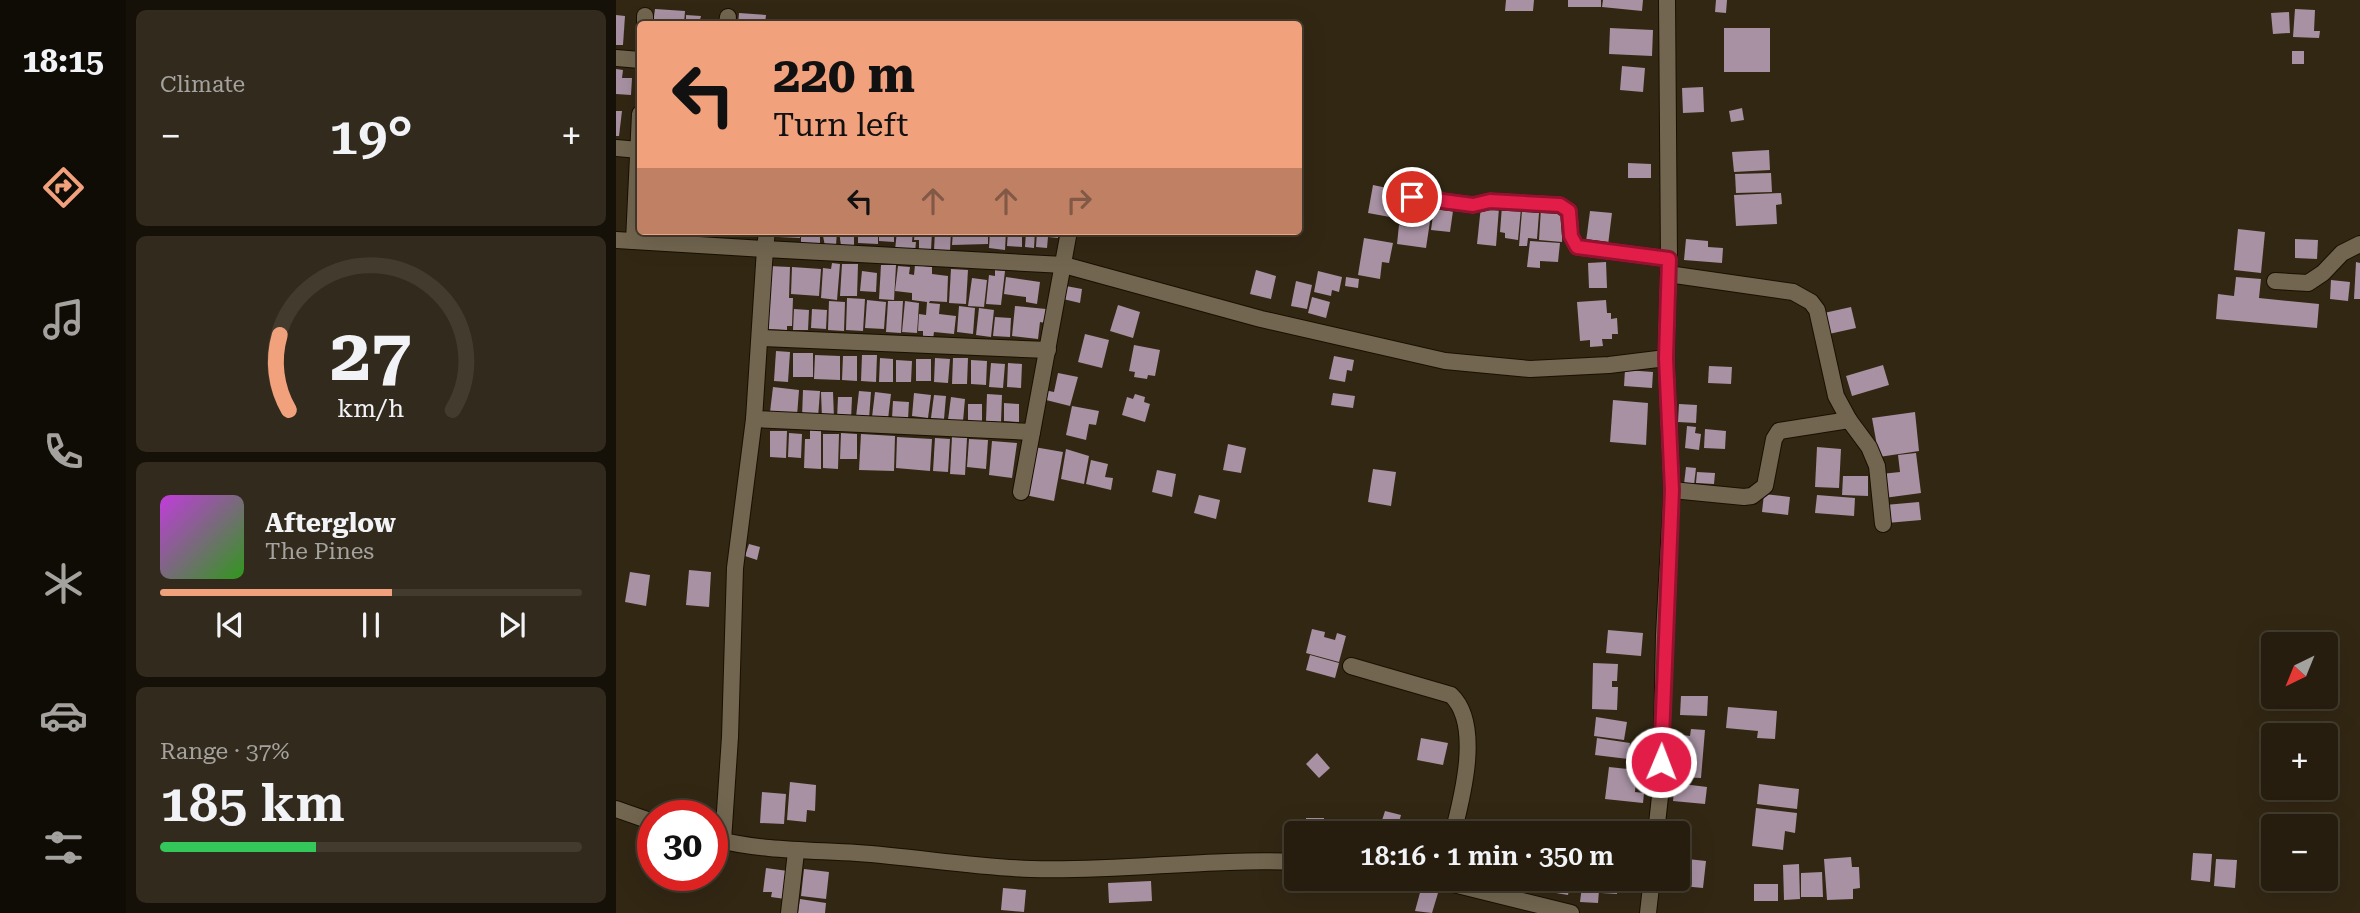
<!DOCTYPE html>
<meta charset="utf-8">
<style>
body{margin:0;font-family:"Roboto Serif",serif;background:#322a1c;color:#f1f3f6;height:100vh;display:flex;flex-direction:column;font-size:26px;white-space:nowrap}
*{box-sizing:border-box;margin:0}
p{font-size:23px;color:#a4a29e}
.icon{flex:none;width:38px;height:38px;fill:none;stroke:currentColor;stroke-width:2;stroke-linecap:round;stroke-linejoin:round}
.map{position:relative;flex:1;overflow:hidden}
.sheet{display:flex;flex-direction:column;gap:10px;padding:10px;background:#151008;width:490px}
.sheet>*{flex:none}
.top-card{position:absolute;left:21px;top:21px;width:665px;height:214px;border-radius:7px;box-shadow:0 7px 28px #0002,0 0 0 2px #423b2e;background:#f1a17c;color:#111;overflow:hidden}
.needle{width:46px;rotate:223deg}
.fabs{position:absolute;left:1645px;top:632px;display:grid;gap:14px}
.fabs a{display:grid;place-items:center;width:77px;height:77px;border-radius:7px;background:#261d0e;box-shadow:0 7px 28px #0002,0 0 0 2px #423b2e;font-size:35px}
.speed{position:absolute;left:21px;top:800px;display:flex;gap:14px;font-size:35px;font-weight:700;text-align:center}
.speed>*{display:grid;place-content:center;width:91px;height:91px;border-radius:50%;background:#261d0e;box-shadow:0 7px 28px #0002,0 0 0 2px #423b2e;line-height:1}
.speed .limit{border:10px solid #d22;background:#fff;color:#111}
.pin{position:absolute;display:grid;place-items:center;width:60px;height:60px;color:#fff;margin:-30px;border:4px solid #fff;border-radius:50%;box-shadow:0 2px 7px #0007}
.me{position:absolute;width:77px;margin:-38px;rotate:1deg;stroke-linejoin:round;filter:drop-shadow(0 0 5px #0008)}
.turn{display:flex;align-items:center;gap:24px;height:147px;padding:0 21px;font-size:32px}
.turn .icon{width:91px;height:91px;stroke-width:2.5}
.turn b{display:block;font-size:49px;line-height:60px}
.lanes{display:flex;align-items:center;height:66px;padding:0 21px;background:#0003;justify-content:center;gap:35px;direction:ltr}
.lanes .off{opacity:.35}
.big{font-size:52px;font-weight:600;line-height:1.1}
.sheet .widget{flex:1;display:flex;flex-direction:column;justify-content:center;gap:10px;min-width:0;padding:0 24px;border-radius:10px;background:#322a1c}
.sheet .dial{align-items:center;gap:0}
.dial svg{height:182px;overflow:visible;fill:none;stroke:#423b2e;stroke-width:7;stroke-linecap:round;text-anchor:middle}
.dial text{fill:#f1f3f6;stroke:none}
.song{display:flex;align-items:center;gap:21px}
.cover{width:84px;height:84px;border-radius:10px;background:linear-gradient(135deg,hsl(290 70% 55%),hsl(110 70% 35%))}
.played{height:7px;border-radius:4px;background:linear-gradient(90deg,#f1a17c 55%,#423b2e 55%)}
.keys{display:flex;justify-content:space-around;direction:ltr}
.heat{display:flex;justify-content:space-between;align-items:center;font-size:38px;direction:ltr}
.charge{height:10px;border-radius:5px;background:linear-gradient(90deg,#34c759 37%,#423b2e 0)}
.trip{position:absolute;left:668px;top:821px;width:406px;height:70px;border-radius:7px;background:#261d0e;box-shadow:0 7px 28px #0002,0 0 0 2px #423b2e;font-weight:600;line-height:70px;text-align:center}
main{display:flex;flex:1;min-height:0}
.menu{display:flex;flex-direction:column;width:126px;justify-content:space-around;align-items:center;background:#0f0c06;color:#a4a29e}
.menu .icon{width:49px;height:49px}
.menu .on{color:#f1a17c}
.menu b{font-size:32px;color:#f1f3f6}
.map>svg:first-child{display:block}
</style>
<main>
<nav class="menu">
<b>18:15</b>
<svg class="icon on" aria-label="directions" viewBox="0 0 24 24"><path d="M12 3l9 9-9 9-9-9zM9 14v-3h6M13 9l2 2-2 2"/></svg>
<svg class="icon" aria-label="music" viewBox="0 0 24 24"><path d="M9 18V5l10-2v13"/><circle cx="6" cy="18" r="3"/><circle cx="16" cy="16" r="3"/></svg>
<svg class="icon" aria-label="phone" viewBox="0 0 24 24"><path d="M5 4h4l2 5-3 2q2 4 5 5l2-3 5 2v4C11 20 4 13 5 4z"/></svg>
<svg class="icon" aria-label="climate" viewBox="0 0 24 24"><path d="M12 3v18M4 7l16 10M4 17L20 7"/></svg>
<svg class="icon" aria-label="car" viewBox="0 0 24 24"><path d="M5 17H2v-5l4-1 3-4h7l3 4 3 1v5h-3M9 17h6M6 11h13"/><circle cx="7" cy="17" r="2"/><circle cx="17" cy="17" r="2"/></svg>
<svg class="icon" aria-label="filters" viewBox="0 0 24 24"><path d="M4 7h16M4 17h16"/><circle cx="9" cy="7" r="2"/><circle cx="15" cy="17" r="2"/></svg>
</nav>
<section class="sheet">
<div class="widget"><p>Climate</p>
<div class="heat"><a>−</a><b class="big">19°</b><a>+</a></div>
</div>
<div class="widget dial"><svg viewBox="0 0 100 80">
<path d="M14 69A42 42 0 1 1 86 69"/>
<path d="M14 69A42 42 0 0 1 10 36" stroke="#f1a17c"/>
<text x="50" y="56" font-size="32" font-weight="700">27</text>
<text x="50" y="72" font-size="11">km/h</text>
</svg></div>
<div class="widget">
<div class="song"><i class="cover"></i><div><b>Afterglow</b><p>The Pines</p></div></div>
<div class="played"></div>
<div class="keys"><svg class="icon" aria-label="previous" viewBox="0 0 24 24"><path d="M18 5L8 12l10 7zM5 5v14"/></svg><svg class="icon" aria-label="pause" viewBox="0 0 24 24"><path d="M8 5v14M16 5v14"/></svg><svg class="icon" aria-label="next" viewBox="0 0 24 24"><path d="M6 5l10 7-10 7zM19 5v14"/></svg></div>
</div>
<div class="widget"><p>Range · 37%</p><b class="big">185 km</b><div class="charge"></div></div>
</section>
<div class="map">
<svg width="1744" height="913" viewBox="0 0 1744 913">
<rect width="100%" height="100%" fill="#322713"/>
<g fill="#a791a3">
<polygon points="890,0 918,0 917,11 889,11"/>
<rect x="952" y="0" width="33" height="7"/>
<polygon points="987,0 1027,0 1026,11 986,7"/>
<polygon points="1100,0 1111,0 1110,13 1099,12"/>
<polygon points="39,9 69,11 68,24 37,24"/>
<polygon points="1679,9 1699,10 1698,31 1704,31 1703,38 1677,37"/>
<polygon points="1673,12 1674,33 1657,34 1655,13"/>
<polygon points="123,13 150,15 149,24 122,24"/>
<polygon points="0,15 9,16 7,45 0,45"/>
<polygon points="70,15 85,16 84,20 98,22 97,24 70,24"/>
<polygon points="994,28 1037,30 1036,56 993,54"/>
<rect x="1108" y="28" width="46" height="44"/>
<rect x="1676" y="51" width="12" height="13"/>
<polygon points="1006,66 1029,68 1027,92 1004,90"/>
<polygon points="0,69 7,70 6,78 16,78 15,95 0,94"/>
<polygon points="1087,87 1088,112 1067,113 1066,88"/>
<polygon points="1126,108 1128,120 1115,122 1113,111"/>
<polygon points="0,111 6,111 3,136 0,136"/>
<polygon points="1153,150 1154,170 1118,172 1116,152"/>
<polygon points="1012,163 1035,164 1035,178 1012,178"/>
<polygon points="1155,173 1156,192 1120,193 1119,174"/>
<polygon points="757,185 790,192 788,204 783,203 781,211 776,210 774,217 752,213"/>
<polygon points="1165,193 1166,204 1160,205 1161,224 1120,226 1118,195"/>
<polygon points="795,201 807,202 806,207 816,208 810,248 781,244 783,225 791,227"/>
<polygon points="865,206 883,208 880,246 861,244"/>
<polygon points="886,206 905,208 902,240 889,238 889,233 884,232"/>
<polygon points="818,208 837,211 834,232 815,230"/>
<polygon points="925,208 947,210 946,242 923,240"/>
<polygon points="906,211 923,213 921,239 912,238 911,246 903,246"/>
<polygon points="974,211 996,213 992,245 970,242"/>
<polygon points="1622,229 1649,232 1645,273 1618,270"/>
<polygon points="162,231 184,231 184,238 162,237"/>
<polygon points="185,231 204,231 204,247 185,246"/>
<polygon points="206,231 221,231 220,246 209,246"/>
<polygon points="223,231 238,231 238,246 225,246"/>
<polygon points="242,231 262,231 262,244 242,243"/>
<polygon points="263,231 278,231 278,242 263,241"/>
<polygon points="281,231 297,231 296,242 300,242 299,252 279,250"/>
<polygon points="299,231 316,231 315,251 303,250 303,240 298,240"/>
<polygon points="319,231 335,231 334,251 318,250"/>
<polygon points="337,231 372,231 372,244 336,245"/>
<polygon points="374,231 390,231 389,250 373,248"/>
<polygon points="392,231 406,231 406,247 391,246"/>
<polygon points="410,231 419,231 418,248 409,247"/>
<polygon points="421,231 443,231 442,238 432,237 431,248 420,247"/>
<polygon points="748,238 777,243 773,263 766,262 764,279 742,275"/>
<polygon points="1070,239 1092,241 1092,247 1107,248 1106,263 1068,260"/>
<polygon points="1679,239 1702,240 1701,259 1679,258"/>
<polygon points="914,241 944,243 942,262 924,261 924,268 911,267"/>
<polygon points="990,262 991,288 973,288 972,263"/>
<polygon points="1740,262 1744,263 1744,299 1738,299"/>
<polygon points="216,263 224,264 221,300 205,298 207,268 215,269"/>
<polygon points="226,264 242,264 241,296 224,296"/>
<polygon points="265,265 280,265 278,300 263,299"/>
<polygon points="299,265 316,267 316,274 332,276 331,302 314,301 313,303 324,304 323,314 340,316 338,334 318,332 317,339 307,338 307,331 302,331 303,314 310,315 311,302 296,300 296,293 279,291 282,266 294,267 293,274 298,275"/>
<polygon points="153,266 174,267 173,298 177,298 176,326 171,326 171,330 150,329"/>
<polygon points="176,267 205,269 203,296 175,294"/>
<polygon points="335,269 352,270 350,304 333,303"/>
<polygon points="379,270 389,271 385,305 370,304 373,275 379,276"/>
<polygon points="640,270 660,276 655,299 634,294"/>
<polygon points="246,271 261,273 260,292 244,291"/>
<polygon points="702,271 726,277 723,292 716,290 715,296 698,292"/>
<polygon points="390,277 424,282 421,304 410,302 410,297 388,294"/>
<polygon points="730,277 743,279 742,288 729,286"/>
<polygon points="1620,277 1645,279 1643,298 1703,304 1701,328 1600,319 1602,294 1618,296"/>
<polygon points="356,278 371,280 368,307 352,306"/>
<polygon points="1715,280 1734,282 1732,301 1714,299"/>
<polygon points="680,281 696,285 691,309 675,306"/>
<polygon points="450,286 466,289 464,303 447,299"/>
<polygon points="696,297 714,302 710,318 692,313"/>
<polygon points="231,298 249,299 247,331 230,330"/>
<polygon points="251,300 270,302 268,329 249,328"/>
<polygon points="990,300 991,313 995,313 995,319 1001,318 1002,334 996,334 996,339 986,339 987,346 974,347 974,340 964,341 961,302"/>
<polygon points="213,301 229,302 228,331 212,330"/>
<polygon points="272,301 287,301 285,333 270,332"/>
<polygon points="289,301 303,303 301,333 286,332"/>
<polygon points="502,305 524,312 517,338 494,331"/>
<polygon points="343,306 359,308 357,334 341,332"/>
<polygon points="399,306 430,309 429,323 424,322 422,339 396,336"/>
<polygon points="1235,307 1240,328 1213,334 1208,313"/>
<polygon points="363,308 378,310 375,337 360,335"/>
<polygon points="178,309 193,310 192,330 177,330"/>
<polygon points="196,309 211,310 210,329 195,328"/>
<polygon points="379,317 395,318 394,337 377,336"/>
<polygon points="469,334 493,340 486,368 462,362"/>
<polygon points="518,345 544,350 539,376 532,375 531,379 518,377 519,372 513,371"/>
<polygon points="160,351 174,352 172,382 158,381"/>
<rect x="177" y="353" width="20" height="24"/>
<polygon points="199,355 224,356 224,380 198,379"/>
<polygon points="246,355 261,355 260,382 245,381"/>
<polygon points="227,356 241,356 241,381 226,380"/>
<polygon points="718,356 738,360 736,371 731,370 729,382 713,379"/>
<polygon points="264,358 277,359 277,382 263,382"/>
<polygon points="319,358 334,359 332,383 318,382"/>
<polygon points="337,358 352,358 351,384 336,384"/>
<rect x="300" y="359" width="15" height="22"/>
<polygon points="280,360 296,361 295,382 280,382"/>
<polygon points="355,360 371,361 370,385 355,384"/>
<polygon points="375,363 389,364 387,388 373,387"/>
<polygon points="392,363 406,364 405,388 391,387"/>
<polygon points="1267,365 1273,385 1236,396 1230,376"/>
<polygon points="1093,366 1116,367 1115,384 1092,383"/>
<polygon points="1009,370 1037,372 1036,388 1008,386"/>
<polygon points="442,373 462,377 454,406 426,399 428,390 438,392"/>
<polygon points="157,387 183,390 181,416 154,412"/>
<polygon points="187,390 204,391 202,418 186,417"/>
<polygon points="243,391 255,392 253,419 240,417"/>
<polygon points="205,392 217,392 218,418 206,418"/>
<polygon points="259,392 275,394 272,419 256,417"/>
<polygon points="298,393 315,395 312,418 296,416"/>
<polygon points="717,393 739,396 737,408 715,405"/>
<polygon points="371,394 386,395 385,422 370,421"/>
<polygon points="519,394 529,397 528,402 534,404 529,422 506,415 511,397 517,399"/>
<polygon points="318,395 330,396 328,419 315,418"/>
<polygon points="222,397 236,397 235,420 221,419"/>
<polygon points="335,397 349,399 347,421 332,420"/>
<polygon points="997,400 1032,403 1030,445 994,442"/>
<polygon points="277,401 293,402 292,419 276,418"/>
<polygon points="388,403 403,404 403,422 388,421"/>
<rect x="352" y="404" width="14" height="17"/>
<polygon points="1063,404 1081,405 1080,423 1062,422"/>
<polygon points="456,406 483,411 480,425 473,424 470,440 450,435"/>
<polygon points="1299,412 1303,451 1263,457 1256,418"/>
<polygon points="1071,426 1080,427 1079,433 1085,434 1083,450 1069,448"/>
<polygon points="194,429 205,429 205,469 188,468 189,439 194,439"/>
<polygon points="1089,429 1110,431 1109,449 1088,448"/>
<polygon points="154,431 171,431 170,458 154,457"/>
<polygon points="173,433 186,434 185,458 172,457"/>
<polygon points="225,433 241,434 241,459 224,459"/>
<polygon points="207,434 223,434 222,469 207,468"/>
<polygon points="245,434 279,436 278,471 243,470"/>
<polygon points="281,437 316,439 314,471 280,468"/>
<polygon points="336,437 351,438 349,475 334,474"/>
<polygon points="319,438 334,439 332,472 317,471"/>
<polygon points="353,439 372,440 370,469 351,467"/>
<polygon points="376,441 401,443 396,478 373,475"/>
<polygon points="612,444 630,448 625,473 607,470"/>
<polygon points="418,447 447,452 438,501 409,495"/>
<polygon points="1201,447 1225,449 1223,488 1199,487"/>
<polygon points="450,449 473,456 468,484 445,479"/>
<polygon points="1300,453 1305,493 1268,498 1265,474 1284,472 1282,455"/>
<polygon points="475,460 492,464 489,477 497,478 495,490 470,484"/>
<polygon points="1070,467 1080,468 1078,485 1068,484"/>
<polygon points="757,469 780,472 775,506 752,502"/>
<polygon points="541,470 560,474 556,497 536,492"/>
<polygon points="1081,472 1099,473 1098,484 1080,483"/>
<polygon points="1227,476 1252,476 1252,496 1226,495"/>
<polygon points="1148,494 1174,497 1172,515 1146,512"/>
<polygon points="583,495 604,500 600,519 578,513"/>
<polygon points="1201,495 1239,498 1238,516 1199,513"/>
<polygon points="1303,502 1305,520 1271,523 1269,505"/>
<polygon points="133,544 144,547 141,560 129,556"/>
<polygon points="73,570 95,572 93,607 70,605"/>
<polygon points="14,572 34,575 30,606 9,602"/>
<polygon points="696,629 709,632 708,637 719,640 721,633 730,636 723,662 690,653"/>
<polygon points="992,630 1027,633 1025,656 990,653"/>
<polygon points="694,655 723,663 719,678 690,670"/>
<polygon points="977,663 1002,664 1001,681 996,681 996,687 1002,687 1001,710 976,709"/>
<polygon points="1065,696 1092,696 1091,716 1064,715"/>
<polygon points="1112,707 1161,711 1159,739 1141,738 1142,731 1110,728"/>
<polygon points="980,717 1011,722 1008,740 978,736"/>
<polygon points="1075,729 1089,730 1085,778 1064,777 1066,753 1057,752 1058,734 1074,736"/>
<polygon points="805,738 832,743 827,765 801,760"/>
<polygon points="981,738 1014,743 1012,759 979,755"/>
<polygon points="701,753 714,768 703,778 690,764"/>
<polygon points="993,767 1021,770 1019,792 1028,793 1027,803 989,799"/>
<polygon points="174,782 200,785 199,811 191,810 190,822 171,820"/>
<polygon points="1059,783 1091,787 1089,804 1057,801"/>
<polygon points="1143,784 1183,789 1181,809 1141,804"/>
<polygon points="146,792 170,794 168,824 144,823"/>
<polygon points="1140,808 1181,813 1179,833 1169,831 1167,850 1136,846"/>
<polygon points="769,811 785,815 780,833 762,833"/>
<rect x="690" y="818" width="18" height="13"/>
<polygon points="818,821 833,826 831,833 815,833"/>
<polygon points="1577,853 1596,854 1594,882 1575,880"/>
<polygon points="1235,857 1236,867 1243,867 1244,888 1237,889 1237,899 1211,900 1208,859"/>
<polygon points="1062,858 1090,861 1087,888 1056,885 1056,878 1062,878"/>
<polygon points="1600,859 1621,860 1619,888 1598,886"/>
<polygon points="1183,864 1184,899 1168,900 1167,865"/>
<polygon points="150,868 172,871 169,899 155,897 156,892 147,892"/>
<polygon points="188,869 213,872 210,899 185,896"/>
<polygon points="1206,872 1207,897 1185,897 1185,873"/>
<polygon points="937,878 955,878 952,895 934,892"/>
<polygon points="967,878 984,878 982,903 964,902"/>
<polygon points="985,878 1002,878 1001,894 985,893"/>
<polygon points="535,881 536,901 493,903 492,883"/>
<rect x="1138" y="884" width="24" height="17"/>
<polygon points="387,888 410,890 408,912 385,910"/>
<polygon points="805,889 822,893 816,913 799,911"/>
<polygon points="184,899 210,903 209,913 182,913"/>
</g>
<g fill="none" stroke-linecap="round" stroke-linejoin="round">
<defs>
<g id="minor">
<polyline points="29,24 29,16"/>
<polyline points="111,24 112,17"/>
<polyline points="0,58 24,60"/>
<polyline points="0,148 23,150"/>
<polyline points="796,197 857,205 874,201 944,205 953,211 955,236 961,247 1053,259"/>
<polyline points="0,240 149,249 151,231"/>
<polyline points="18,241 24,114"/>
<polyline points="1052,274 1177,292 1195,302 1201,310 1220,396 1233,420 1253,447 1261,466 1267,524"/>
<polyline points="1659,281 1692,283 1707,273 1726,253 1744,244"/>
<polyline points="145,338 432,350"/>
<polyline points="138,419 416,432"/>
<polyline points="1056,490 1128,497 1136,496 1149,486 1158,439 1163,431 1233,420"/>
<polyline points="405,492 453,231"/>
<path d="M735,666L835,695C866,724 846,798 837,833"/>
<polyline points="0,809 37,822"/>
<polyline points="1040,833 1045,787 1048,635 1056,490 1050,358 1053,259 1051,0"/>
<path d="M99,839C146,851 193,850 241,853C299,857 357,867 415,869C504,872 592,858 681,862"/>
<polyline points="107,841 114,737 119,568 138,419 149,249 448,265 645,319 829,361 914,369 993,365 1050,358"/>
<polyline points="813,878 955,913"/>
<polyline points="173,913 180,852"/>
<polyline points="1032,913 1036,878"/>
</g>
</defs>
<use href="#minor" stroke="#191000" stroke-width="18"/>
<use href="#minor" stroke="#726650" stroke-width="16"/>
</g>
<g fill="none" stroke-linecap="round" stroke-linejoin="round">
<defs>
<polyline id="route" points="796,197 857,205 874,201 944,205 953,211 955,236 961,247 1053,259 1050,358 1056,490 1045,762"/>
</defs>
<use href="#route" stroke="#92132f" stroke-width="18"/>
<use href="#route" stroke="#e11d48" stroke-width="12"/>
</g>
</svg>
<div class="fabs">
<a><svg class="needle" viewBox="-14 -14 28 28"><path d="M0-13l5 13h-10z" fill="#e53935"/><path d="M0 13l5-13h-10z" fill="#a4a29e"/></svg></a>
<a>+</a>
<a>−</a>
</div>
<div class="speed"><div class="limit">30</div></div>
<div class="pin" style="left:796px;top:197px;background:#d93025"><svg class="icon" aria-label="arrive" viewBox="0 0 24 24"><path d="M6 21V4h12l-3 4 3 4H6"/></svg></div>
<svg class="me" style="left:1045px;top:762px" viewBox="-20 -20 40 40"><circle r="17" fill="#e11d48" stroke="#fff" stroke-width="3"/><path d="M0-11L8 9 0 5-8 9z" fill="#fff"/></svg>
<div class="trip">18:16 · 1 min · 350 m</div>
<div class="top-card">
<div class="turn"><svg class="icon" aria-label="left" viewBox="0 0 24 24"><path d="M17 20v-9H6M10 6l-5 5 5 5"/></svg><div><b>220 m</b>Turn left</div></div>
<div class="lanes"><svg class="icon" aria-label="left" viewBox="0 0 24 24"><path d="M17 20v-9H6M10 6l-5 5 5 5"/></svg><svg class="icon off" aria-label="ahead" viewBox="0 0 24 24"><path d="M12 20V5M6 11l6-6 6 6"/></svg><svg class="icon off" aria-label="ahead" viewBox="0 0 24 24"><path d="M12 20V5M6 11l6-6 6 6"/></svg><svg class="icon off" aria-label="right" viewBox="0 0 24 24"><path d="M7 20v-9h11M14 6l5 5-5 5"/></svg></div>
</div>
</div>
</main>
